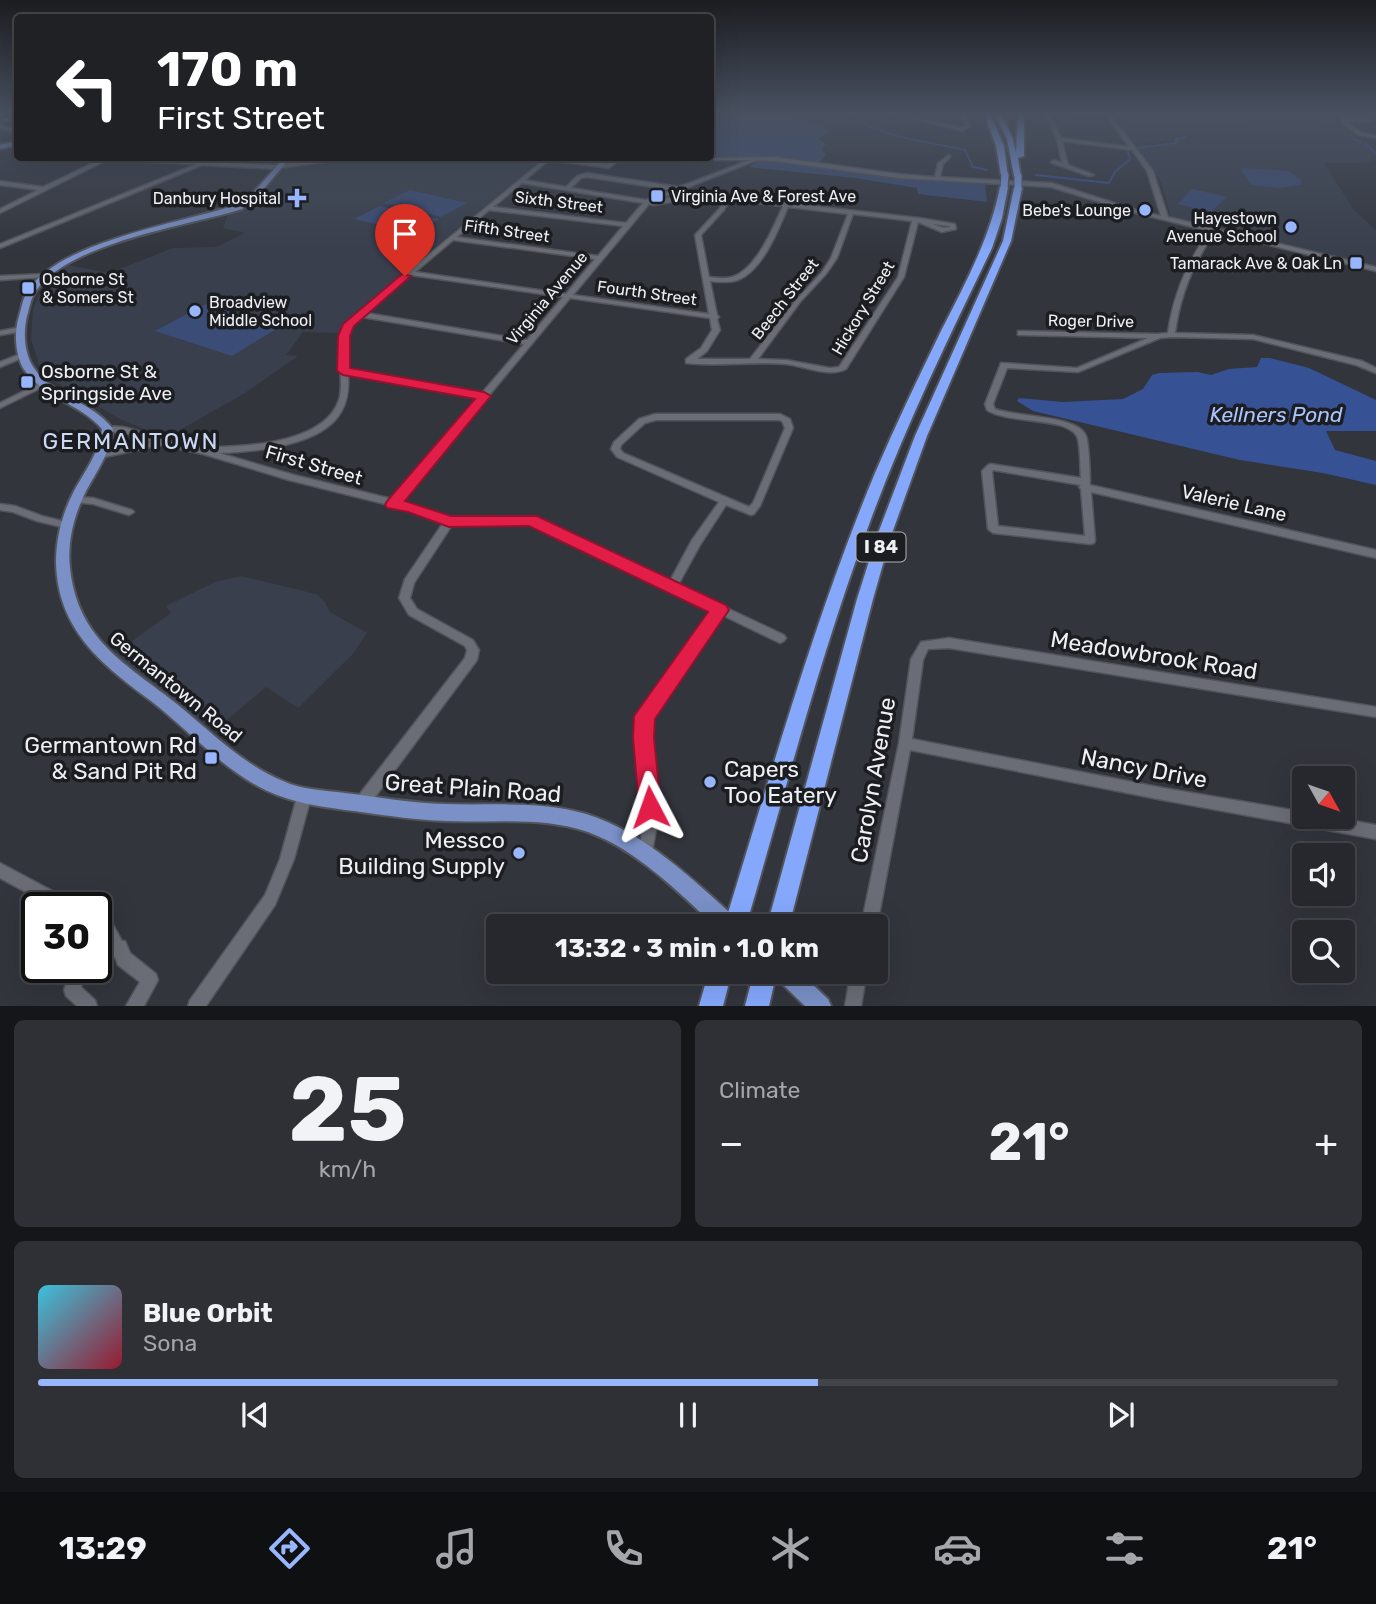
<!DOCTYPE html>
<meta charset="utf-8">
<style>
body{margin:0;font-family:Rubik,sans-serif;background:#2e3035;color:#f1f3f6;height:100vh;display:flex;flex-direction:column;font-size:26px;white-space:nowrap}
*{box-sizing:border-box;margin:0}
p{font-size:23px;color:#a4a6aa}
.icon{flex:none;width:38px;height:38px;fill:none;stroke:currentColor;stroke-width:2;stroke-linecap:round;stroke-linejoin:round}
.map{position:relative;height:1006px;overflow:hidden}
.sheet{display:flex;flex-direction:column;gap:14px;padding:14px;background:#151619;flex:1}
.sheet>*{flex:none}
.banner{position:absolute;left:14px;top:14px;width:700px;height:147px;border-radius:7px;box-shadow:0 7px 28px #0002,0 0 0 2px #424449;background:#202124;color:#fff;overflow:hidden}
.needle{width:46px;rotate:130deg}
.tools{position:absolute;left:1292px;top:766px;display:grid;gap:14px}
.tools a{display:grid;place-items:center;width:63px;height:63px;border-radius:7px;background:#26282d;box-shadow:0 7px 28px #0002,0 0 0 2px #424449;font-size:35px}
.speed{position:absolute;left:21px;top:892px;display:flex;gap:14px;font-size:35px;font-weight:700;text-align:center}
.speed>*{display:grid;place-content:center;width:91px;height:91px;border-radius:50%;background:#26282d;box-shadow:0 7px 28px #0002,0 0 0 2px #424449;line-height:1}
.speed .limit{border:4px solid #111;border-radius:10px;background:#fff;color:#111}
.pin{position:absolute;display:grid;place-items:center;width:60px;height:60px;color:#fff;margin:-72px -30px;border-radius:50% 50% 50% 0;rotate:-45deg;box-shadow:0 0 7px #0007}
.pin .icon{rotate:45deg}
.me{position:absolute;width:77px;margin:-38px;rotate:356deg;stroke-linejoin:round;filter:drop-shadow(0 0 5px #0008)}
.turn{display:flex;align-items:center;gap:24px;height:147px;padding:0 28px;font-size:32px}
.turn .icon{width:91px;height:91px;stroke-width:2.5}
.turn b{display:block;font-size:49px;line-height:60px}
.big{font-size:52px;font-weight:700;line-height:1.1}
.sheet .tile{flex:1;display:flex;flex-direction:column;justify-content:center;gap:10px;min-width:0;padding:0 24px;border-radius:10px;background:#2e3035}
.sheet .dial{align-items:center;gap:0}
.dial b{font-size:91px;line-height:1}
.song{display:flex;align-items:center;gap:21px}
.cover{width:84px;height:84px;border-radius:10px;background:linear-gradient(135deg,hsl(190 70% 55%),hsl(350 70% 35%))}
.played{height:7px;border-radius:4px;background:linear-gradient(90deg,#97b6fd 60%,#424449 60%)}
.keys{display:flex;justify-content:space-around;direction:ltr}
.heat{display:flex;justify-content:space-between;align-items:center;font-size:38px;direction:ltr}
.sheet .tiles{flex:1;display:grid;gap:14px;grid-template-columns:1fr 1fr}
.tile:last-child{grid-column:span 2}
.trip{position:absolute;left:486px;top:914px;width:402px;height:70px;border-radius:7px;background:#26282d;box-shadow:0 7px 28px #0002,0 0 0 2px #424449;font-weight:700;line-height:70px;text-align:center}
.menu{display:flex;height:112px;justify-content:space-around;align-items:center;background:#0f1012;color:#a4a6aa}
.menu .icon{width:49px;height:49px}
.menu .on{color:#97b6fd}
.menu b{font-size:32px;color:#f1f3f6}
.map>svg:first-child{display:block}
</style>
<div class="map">
<svg width="1376" height="1006" viewBox="0 0 1376 1006">
<rect width="100%" height="100%" fill="#32353c"/>
<g fill="#393f4c">
<polygon points="1139,113 1147,118 1179,118 1173,113 1239,113 1253,123 1345,128 1376,155 1376,160 1360,163 1324,163 1354,210 1376,230 1376,267 1171,218 1161,182 1139,149 1175,143 1177,139 1204,137 1179,136 1165,141 1131,143 1113,115"/>
<polygon points="360,158 543,158 355,313 339,333 303,332 286,355 298,356 245,393 166,438 122,420 55,382 40,367 31,339 33,309 42,289 68,265 109,273 173,248 216,247 245,233 223,228 228,215 256,201 283,169"/>
<polygon points="241,576 316,594 325,602 330,612 367,633 352,655 298,708 266,687 214,731 113,655 171,613 166,606 215,582"/>
</g>
<g fill="#3b4d76">
<polygon points="711,113 802,113 795,117 833,130 817,139 826,144 822,149 826,155 816,166 883,176 985,183 987,202 918,194 917,188 855,178 748,167 764,158 711,156"/>
<polygon points="1245,168 1289,171 1301,180 1301,185 1279,188 1251,185 1241,170"/>
<polygon points="1192,189 1227,197 1211,212 1178,204"/>
<polygon points="410,190 467,203 441,217 383,203"/>
<polygon points="380,206 439,219 414,233 354,219"/>
<polygon points="206,304 281,326 232,356 155,331"/>
</g>
<polygon fill="#375195" points="1261,358 1270,358 1309,368 1376,400 1376,431 1326,431 1335,450 1376,461 1376,485 1323,473 1240,460 1033,411 1017,401 1019,398 1063,402 1123,399 1143,389 1152,375 1159,373 1198,372 1211,375 1229,369 1257,367"/>
<g fill="none" stroke-linecap="round" stroke-linejoin="round">
<g stroke="#375195" stroke-width="2">
<path d="M853,113C873,138 934,142 965,150L973,167L987,170"/>
<polyline points="1354,139 1361,142"/>
<polyline points="1365,144 1376,153"/>
<polyline points="1137,148 1176,143 1176,139 1186,137"/>
<polyline points="1036,175 1109,183 1115,172 1130,159 1128,152"/>
</g>
<defs>
<g id="minor">
<polygon points="890,113 896,113 962,128 966,126 960,113 964,113 970,126 963,131"/>
<path d="M1045,113H1049L1061,138L1129,147L1105,114L1109,113L1153,171L1168,217L1376,267V271L1215,232C1193,263 1180,295 1175,333L1253,335L1362,361L1376,368V373L1356,365L1253,339L1171,337L1160,338L1078,372L1007,368L993,404L995,409C1015,417 1078,415 1086,436C1089,444 1090,475 1090,485L1376,550V558L1091,492L1095,540L1094,543L1090,544L993,533L988,529L982,471L988,465L991,464L1081,478C1080,468 1081,442 1076,435C1064,417 1008,424 987,410L985,404L1001,363L1077,368L1148,338L1021,335H1018V331L1157,334L1168,333C1173,295 1187,263 1209,231L1132,212L1051,187L898,178L775,161L757,160L653,201L698,193L919,218L955,224L956,229L942,232L918,222L904,277L846,369C829,378 805,366 786,364C753,361 719,367 686,363V359L701,348L712,330L710,318L570,298L401,501L414,505L450,519L535,518L670,581L692,540L719,502L617,457L611,449L614,442L639,419L655,414H780L790,419L793,428L760,506L754,514L751,515L726,505L700,545L678,585L784,635L786,638L784,641L780,643L776,641L722,615L651,717L649,738L657,790V824L651,858L646,860L641,858L639,853L643,824V790L637,738L639,716L713,611L531,523L452,525L414,583L410,598L417,609L473,640L479,650L477,660L366,809L361,811L356,809L354,804L356,799L465,658L467,650L465,646L409,615L399,598L405,579L443,523L408,510L393,507L389,505L289,480L203,454L161,445L100,458L96,455L100,452L151,442L129,434L105,431L104,429C120,420 150,437 167,441C181,445 196,446 211,450L215,447C252,446 325,442 339,400C346,378 331,340 348,322C351,318 357,314 359,312L546,158L608,164L616,158H621L609,168L549,160L525,180L566,187L577,176L587,173L679,187L750,160H704L702,158L775,157L898,174L935,177L938,163L949,155L951,156L943,164L940,177L1052,183L1136,210L1161,216L1147,171L1132,150L1062,141L1068,165L1094,175L1089,176L1052,163L1051,162L1054,160L1062,163L1057,139ZM587,177L673,190L646,200L571,188L581,178ZM522,183L643,203L626,223L493,207ZM698,197L724,200L720,208L695,235L709,314L573,295L649,204L654,205ZM729,200L783,206C773,228 756,270 732,277C725,279 716,278 709,277L701,235L724,210ZM788,207L848,214L831,258L822,272L796,300L750,359H697L707,351L720,330L717,319L719,317L717,315L710,281C719,282 729,283 738,280C763,270 778,230 788,207ZM489,210L623,226L598,256L457,237ZM853,214L912,221L898,277L839,367L830,368L786,360L758,359L800,302L826,274L837,258ZM933,224L950,226V227L943,228ZM453,240L595,259L566,294L415,272ZM411,275L563,297L527,340L366,313ZM362,317L524,344L482,393L348,370C347,356 345,335 353,324C356,321 359,319 362,317ZM348,374L478,397L392,499L294,475L219,453C254,452 322,446 341,412C348,400 349,388 348,374ZM656,420H779L782,421L785,428L753,503L749,507L623,453L620,449L621,445L645,423ZM993,470L1081,485L1079,487L1081,489L1085,536L998,526L992,472Z"/>
<polygon points="1342,118 1374,119 1372,121 1346,122 1362,133 1376,136 1376,138 1359,135 1342,123"/>
<polygon points="0,125 18,131 18,134 0,128"/>
<polygon points="103,158 275,165 340,158 351,158 275,169 202,165 0,248 0,244 197,164 107,160 0,213 0,209 38,190 0,185 0,181 43,187"/>
<polygon points="45,274 47,275 47,277 0,280 0,276"/>
<polygon points="21,327 25,329 24,331 0,335 0,331"/>
<polygon points="20,354 26,354 27,356 0,367 0,362"/>
<polygon points="40,383 46,383 47,385 0,408 0,403"/>
<polygon points="76,497 93,498 132,510 134,512 129,515 93,504 73,502 71,500"/>
<polygon points="0,504 15,506 42,516 70,523 71,525 66,528 37,521 13,512 0,510"/>
<polygon points="949,638 1376,707 1376,717 949,648 928,649 923,660 912,739 1163,788 1304,812 1304,817 1332,817 1376,825 1376,839 1163,800 910,750 877,926 861,926 899,743 911,659 921,642"/>
<polygon points="304,790 309,792 311,797 294,859 275,905 206,1006 188,1006 190,1000 265,895 280,859 297,797 299,792"/>
<polygon points="0,863 75,903 77,908 55,908 0,878"/>
<polygon points="96,914 112,923 122,941 125,941 130,953 156,974 158,980 144,1006 126,1006 140,982 118,965 115,957 96,966 96,950 107,944 102,933 96,930"/>
<polygon points="71,968 91,968 89,974 84,978 81,987 95,1000 97,1006 77,1006 66,996 64,990"/>
<polygon points="851,971 867,971 861,1006 845,1006"/>
</g>
<g id="major">
<polygon points="1074,113 1119,113 1116,115 1077,115"/>
<polygon points="18,141 18,145 0,149 0,145"/>
<path d="M284,158H290L256,198L242,209C188,226 61,243 33,296C30,302 29,310 27,316C23,332 24,354 34,368C53,397 92,401 113,429C110,453 97,471 86,491C74,515 67,542 70,568C77,633 116,658 164,694C203,723 237,762 283,781C302,790 324,790 345,793C378,797 411,803 445,804C492,806 540,800 586,814C646,833 692,879 737,919L740,926H715C677,891 637,850 588,832C542,816 493,823 446,821C417,820 389,816 361,812C324,807 288,804 254,784C216,762 186,728 151,701C101,664 58,630 56,563C56,538 62,514 74,491C85,471 99,453 102,429C80,403 42,398 23,368C15,353 14,332 19,316C21,310 22,302 25,296C51,242 182,223 236,205L251,195Z"/>
<polygon points="773,971 798,971 828,999 831,1006 805,1006 776,978"/>
</g>
<g id="highway">
<polygon points="984,113 990,113 1004,146 1008,177 1001,175 996,146"/>
<polygon points="994,113 1000,113 1013,139 1016,152 1018,113 1024,113 1024,156 1018,158 1021,178 1014,176 1007,139"/>
<path d="M1004,185L1008,187L1002,218L992,248C947,341 902,433 867,530C819,659 785,793 746,926H724C771,774 814,620 875,473C896,424 919,376 942,329C966,282 990,238 1000,187Z"/>
<polygon points="1018,186 1022,188 1011,241 927,436 891,536 873,599 789,926 767,926 857,599 877,536 915,436 1003,241 1014,188"/>
<polygon points="709,971 732,971 723,1006 699,1006"/>
<polygon points="754,971 777,971 769,1006 745,1006"/>
</g>
</defs>
<use href="#minor" stroke="#51545a" stroke-width="3"/>
<use href="#major" stroke="#51545a" stroke-width="4"/>
<use href="#highway" stroke="#51545a" stroke-width="4"/>
<use href="#minor" fill="#6a6d75" fill-rule="evenodd"/>
<use href="#major" fill="#7a90c6" fill-rule="evenodd"/>
<use href="#highway" fill="#85a8fc" fill-rule="evenodd"/>
<defs>
<polyline id="rail" points="0,122 18,117"/>
</defs>
<use href="#rail" stroke="#94969c" stroke-width="3.5"/>
<use href="#rail" stroke="#1b1d20" stroke-width="2" stroke-dasharray="4.5" stroke-linecap="butt"/>
<defs>
<g id="highway-bridge">
<polyline points="1018,176 1018,188"/>
<polyline points="1004,187 1005,175"/>
</g>
</defs>
<use href="#highway-bridge" stroke="#51545a" stroke-width="9" stroke-linecap="butt"/>
<use href="#highway-bridge" stroke="#85a8fc" stroke-width="7"/>
</g>
<linearGradient id="sky" x2="0" y2="1"><stop stop-color="#1c1d21"/><stop offset="0.45" stop-color="#495161"/><stop offset="1" stop-color="#495161" stop-opacity="0"/></linearGradient>
<rect width="1376" height="253" fill="url(#sky)"/>
<polygon fill="#e11d48" stroke="#92132f" stroke-width="2" points="402,274 411,276 354,326 350,336 350,368 484,392 491,396 405,501 451,516 537,516 726,605 729,610 655,719 654,738 661,807 658,815 650,818 642,815 639,807 633,738 634,716 708,612 529,526 449,527 408,512 387,508 385,505 387,501 475,399 343,375 337,371 338,336 343,324"/>
<g fill="#97b6fd" stroke="#1b1d20" stroke-width="2.5">
<rect x="650" y="189" width="14" height="14" rx="3.5"/>
<path d="M293.5 187.5h7v7h7v7h-7v7h-7v-7h-7v-7h7z"/>
<circle cx="1145" cy="210" r="7"/>
<circle cx="1291" cy="227" r="7"/>
<rect x="1349" y="256" width="14" height="14" rx="3.5"/>
<rect x="21" y="281" width="14" height="14" rx="3.5"/>
<circle cx="195" cy="311" r="7"/>
<rect x="20" y="375" width="14" height="14" rx="3.5"/>
<rect x="204" y="751" width="14" height="14" rx="3.5"/>
<circle cx="710" cy="782" r="7"/>
<circle cx="519" cy="853" r="7"/>
</g>
<g text-anchor="middle" dominant-baseline="central" stroke-width="7" stroke-linejoin="round" paint-order="stroke">
<g font-size="16" fill="#eef0f5" stroke="#1b1d20" text-anchor="end">
<text x="671" y="196" text-anchor="start">Virginia Ave &amp; Forest Ave</text>
<text x="281" y="198">Danbury Hospital</text>
<text x="1131" y="210">Bebe's Lounge</text>
<text x="1277" y="218">Hayestown<tspan x="1277" dy="18">Avenue School</tspan></text>
<text x="1342" y="263">Tamarack Ave &amp; Oak Ln</text>
<text x="42" y="279" text-anchor="start">Osborne St<tspan x="42" dy="18">&amp; Somers St</tspan></text>
<text x="209" y="302" text-anchor="start">Broadview<tspan x="209" dy="18">Middle School</tspan></text>
</g>
<g font-size="16" fill="#eef0f5" stroke="#1b1d20">
<text transform="translate(559 202) rotate(7)">Sixth Street</text>
<text transform="translate(507 231) rotate(8)">Fifth Street</text>
<text transform="translate(647 293) rotate(8)">Fourth Street</text>
<text transform="translate(547 298) rotate(-50)">Virginia Avenue</text>
<text transform="translate(785 299) rotate(-52)">Beech Street</text>
<text transform="translate(863 308) rotate(-59)">Hickory Street</text>
<text transform="translate(1091 321) rotate(1)">Roger Drive</text>
</g>
<rect fill="#1b1d20" stroke="#afb1b5" stroke-width="2" x="856.5" y="532.5" width="49" height="29" rx="5"/>
<g font-size="18" font-weight="bold" fill="#eef0f5">
<text x="881" y="547">I 84</text>
</g>
<g font-size="19" fill="#eef0f5" stroke="#1b1d20" text-anchor="start">
<text x="41" y="371">Osborne St &amp;<tspan x="41" dy="22">Springside Ave</tspan></text>
</g>
<g font-size="19" fill="#eef0f5" stroke="#1b1d20">
<text transform="translate(314 465) rotate(16)">First Street</text>
<text transform="translate(1234 503) rotate(13)">Valerie Lane</text>
<text transform="translate(176 687) rotate(39)">Germantown Road</text>
</g>
<g font-size="21" font-style="italic" fill="#aac4fe" stroke="#1b1d20">
<text x="1276" y="414">Kellners Pond</text>
</g>
<g font-size="23" letter-spacing="2" fill="#cdd9f4" stroke="#1b1d20">
<text x="131" y="441">GERMANTOWN</text>
</g>
<g font-size="23" fill="#eef0f5" stroke="#1b1d20">
<text transform="translate(1154 655) rotate(9)">Meadowbrook Road</text>
<text transform="translate(1144 768) rotate(11)">Nancy Drive</text>
<text transform="translate(873 780) rotate(-80)">Carolyn Avenue</text>
<text transform="translate(473 788) rotate(4)">Great Plain Road</text>
</g>
<g font-size="23" fill="#eef0f5" stroke="#1b1d20" text-anchor="end">
<text x="197" y="745">Germantown Rd<tspan x="197" dy="26">&amp; Sand Pit Rd</tspan></text>
<text x="724" y="769" text-anchor="start">Capers<tspan x="724" dy="26">Too Eatery</tspan></text>
<text x="505" y="840">Messco<tspan x="505" dy="26">Building Supply</tspan></text>
</g>
</g>
</svg>
<div class="tools">
<a><svg class="needle" viewBox="-14 -14 28 28"><path d="M0-13l5 13h-10z" fill="#e53935"/><path d="M0 13l5-13h-10z" fill="#a4a6aa"/></svg></a>
<a><svg class="icon" aria-label="sound" viewBox="0 0 24 24"><path d="M4 9h4l5-4v14l-5-4H4zM17 9q2 3 0 6"/></svg></a>
<a><svg class="icon" aria-label="search" viewBox="0 0 24 24"><circle cx="10" cy="10" r="6"/><path d="M15 15l6 6"/></svg></a>
</div>
<div class="speed"><div class="limit">30</div></div>
<div class="pin" style="left:405px;top:276px;background:#d93025"><svg class="icon" aria-label="arrive" viewBox="0 0 24 24"><path d="M6 21V4h12l-3 4 3 4H6"/></svg></div>
<svg class="me" style="left:650px;top:807px" viewBox="-20 -20 40 40"><path d="M0-17L14 15 0 8-14 15z" fill="#e11d48" stroke="#fff" stroke-width="4"/></svg>
<div class="trip">13:32 · 3 min · 1.0 km</div>
<div class="banner">
<div class="turn"><svg class="icon" aria-label="left" viewBox="0 0 24 24"><path d="M17 20v-9H6M10 6l-5 5 5 5"/></svg><div><b>170 m</b>First Street</div></div>
</div>
</div>
<section class="sheet">
<div class="tiles">
<div class="tile dial"><b>25</b><p>km/h</p></div>
<div class="tile"><p>Climate</p>
<div class="heat"><a>−</a><b class="big">21°</b><a>+</a></div>
</div>
<div class="tile">
<div class="song"><i class="cover"></i><div><b>Blue Orbit</b><p>Sona</p></div></div>
<div class="played"></div>
<div class="keys"><svg class="icon" aria-label="previous" viewBox="0 0 24 24"><path d="M18 5L8 12l10 7zM5 5v14"/></svg><svg class="icon" aria-label="pause" viewBox="0 0 24 24"><path d="M8 5v14M16 5v14"/></svg><svg class="icon" aria-label="next" viewBox="0 0 24 24"><path d="M6 5l10 7-10 7zM19 5v14"/></svg></div>
</div>
</div>
</section>
<nav class="menu">
<b>13:29</b>
<svg class="icon on" aria-label="directions" viewBox="0 0 24 24"><path d="M12 3l9 9-9 9-9-9zM9 14v-3h6M13 9l2 2-2 2"/></svg>
<svg class="icon" aria-label="music" viewBox="0 0 24 24"><path d="M9 18V5l10-2v13"/><circle cx="6" cy="18" r="3"/><circle cx="16" cy="16" r="3"/></svg>
<svg class="icon" aria-label="phone" viewBox="0 0 24 24"><path d="M5 4h4l2 5-3 2q2 4 5 5l2-3 5 2v4C11 20 4 13 5 4z"/></svg>
<svg class="icon" aria-label="climate" viewBox="0 0 24 24"><path d="M12 3v18M4 7l16 10M4 17L20 7"/></svg>
<svg class="icon" aria-label="car" viewBox="0 0 24 24"><path d="M5 17H2v-5l4-1 3-4h7l3 4 3 1v5h-3M9 17h6M6 11h13"/><circle cx="7" cy="17" r="2"/><circle cx="17" cy="17" r="2"/></svg>
<svg class="icon" aria-label="filters" viewBox="0 0 24 24"><path d="M4 7h16M4 17h16"/><circle cx="9" cy="7" r="2"/><circle cx="15" cy="17" r="2"/></svg>
<b>21°</b>
</nav>
